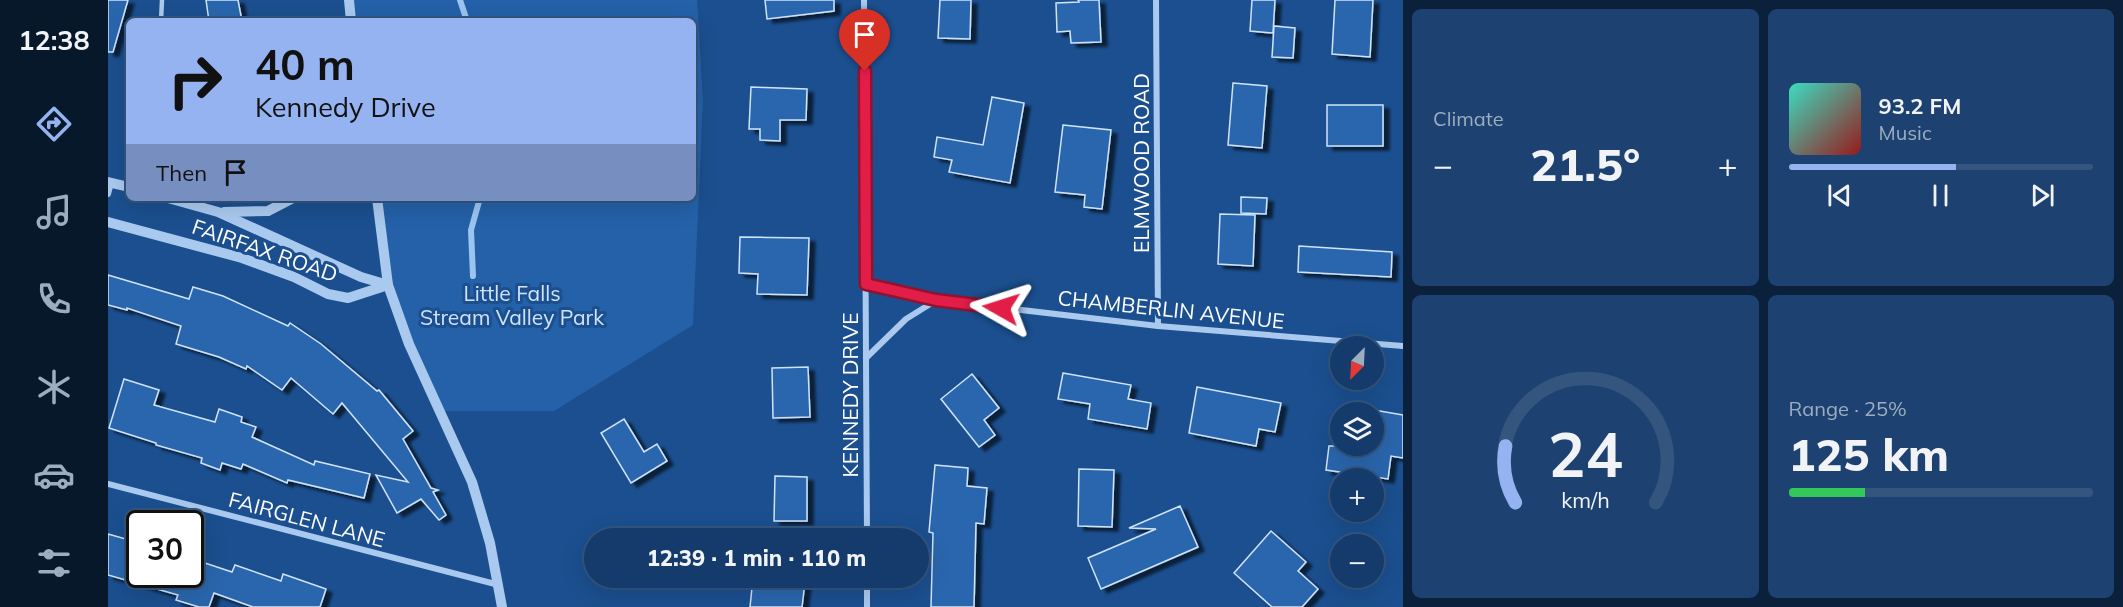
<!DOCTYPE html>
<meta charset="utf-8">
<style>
body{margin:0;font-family:Mulish,sans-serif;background:#1d4271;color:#f1f3f6;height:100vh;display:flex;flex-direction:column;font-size:22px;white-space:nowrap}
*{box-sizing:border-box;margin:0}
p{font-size:20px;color:#9dadc1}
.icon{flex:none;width:33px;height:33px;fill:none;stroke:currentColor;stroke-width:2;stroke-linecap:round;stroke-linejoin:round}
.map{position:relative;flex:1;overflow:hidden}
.side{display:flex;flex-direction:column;gap:9px;padding:9px;background:#0b203b;width:720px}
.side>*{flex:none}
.top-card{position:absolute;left:18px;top:18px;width:570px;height:183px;border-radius:9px;box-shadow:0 6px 24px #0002,0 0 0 2px #33557e;background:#95b2f1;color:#111;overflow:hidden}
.needle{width:39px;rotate:204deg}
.fabs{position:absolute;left:1222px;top:336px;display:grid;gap:12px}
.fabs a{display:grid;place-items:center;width:54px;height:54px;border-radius:50%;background:#143b6b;box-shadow:0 6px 24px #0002,0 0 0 2px #33557e;font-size:30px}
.speed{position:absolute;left:18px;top:510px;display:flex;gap:12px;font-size:30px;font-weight:700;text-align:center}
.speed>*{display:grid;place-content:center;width:78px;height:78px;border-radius:50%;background:#143b6b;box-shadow:0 6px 24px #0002,0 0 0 2px #33557e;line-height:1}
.speed .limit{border:3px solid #111;border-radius:9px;background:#fff;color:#111}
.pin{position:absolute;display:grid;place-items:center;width:51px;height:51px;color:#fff;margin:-62px -26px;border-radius:50% 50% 50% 0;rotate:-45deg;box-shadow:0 0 6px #0007}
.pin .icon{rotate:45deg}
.me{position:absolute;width:66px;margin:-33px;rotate:276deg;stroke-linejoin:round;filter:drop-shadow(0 0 4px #0008)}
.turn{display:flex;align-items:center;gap:21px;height:126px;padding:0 30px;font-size:27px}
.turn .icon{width:78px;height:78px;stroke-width:2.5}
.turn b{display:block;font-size:42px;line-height:51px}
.then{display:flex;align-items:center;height:57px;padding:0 30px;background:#0003;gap:12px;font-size:22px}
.big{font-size:45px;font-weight:800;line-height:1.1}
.side .widget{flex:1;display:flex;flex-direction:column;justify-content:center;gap:9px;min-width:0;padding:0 21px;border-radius:9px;background:#1d4271}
.side .dial{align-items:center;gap:0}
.dial svg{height:156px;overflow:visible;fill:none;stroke:#33557e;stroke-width:7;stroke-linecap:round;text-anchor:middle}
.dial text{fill:#f1f3f6;stroke:none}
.song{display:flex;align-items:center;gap:18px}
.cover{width:72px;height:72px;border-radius:9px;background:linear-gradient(135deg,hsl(170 70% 55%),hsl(0 70% 35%))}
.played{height:6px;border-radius:3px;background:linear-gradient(90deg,#95b2f1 55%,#33557e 55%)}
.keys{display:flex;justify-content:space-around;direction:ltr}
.heat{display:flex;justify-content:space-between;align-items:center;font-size:33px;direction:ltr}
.charge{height:9px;border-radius:4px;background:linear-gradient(90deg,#34c759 25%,#33557e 0)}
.side .tiles{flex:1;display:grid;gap:9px;grid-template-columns:repeat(2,1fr)}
.trip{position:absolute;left:476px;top:528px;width:345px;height:60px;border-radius:30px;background:#143b6b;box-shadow:0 6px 24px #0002,0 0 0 2px #33557e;font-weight:800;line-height:60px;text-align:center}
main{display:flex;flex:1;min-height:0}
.tabs{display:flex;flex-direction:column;width:108px;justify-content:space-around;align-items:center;background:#08182b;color:#9dadc1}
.tabs .icon{width:42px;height:42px}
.tabs .selected{color:#95b2f1}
.tabs b{font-size:27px;color:#f1f3f6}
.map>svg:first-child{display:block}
</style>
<main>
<nav class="tabs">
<b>12:38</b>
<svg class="icon selected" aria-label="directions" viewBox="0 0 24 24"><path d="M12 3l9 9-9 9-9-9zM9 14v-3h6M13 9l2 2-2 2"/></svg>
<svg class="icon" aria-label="music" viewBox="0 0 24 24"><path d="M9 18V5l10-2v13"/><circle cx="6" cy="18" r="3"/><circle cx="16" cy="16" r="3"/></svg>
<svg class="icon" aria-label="phone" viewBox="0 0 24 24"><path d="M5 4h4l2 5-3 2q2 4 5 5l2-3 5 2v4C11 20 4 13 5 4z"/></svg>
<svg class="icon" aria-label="climate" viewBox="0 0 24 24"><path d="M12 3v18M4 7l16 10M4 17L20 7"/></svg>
<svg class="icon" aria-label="car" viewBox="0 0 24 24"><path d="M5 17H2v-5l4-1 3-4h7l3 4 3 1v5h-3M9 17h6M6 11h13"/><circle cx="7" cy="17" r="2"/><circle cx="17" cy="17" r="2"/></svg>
<svg class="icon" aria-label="filters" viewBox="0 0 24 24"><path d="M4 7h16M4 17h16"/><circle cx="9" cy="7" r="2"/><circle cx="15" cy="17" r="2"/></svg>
</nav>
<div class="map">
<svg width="1295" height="607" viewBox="0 0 1295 607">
<defs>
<filter id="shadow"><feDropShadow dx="6" dy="4" stdDeviation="1.5" flood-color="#0009"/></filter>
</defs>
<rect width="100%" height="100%" fill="#1b4f8f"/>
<polygon fill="#2461a8" points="238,0 589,0 595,100 585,325 446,411 333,411 280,285 269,198 585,198 585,21 240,21"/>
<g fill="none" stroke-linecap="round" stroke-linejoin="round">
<g stroke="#9cc4f0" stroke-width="6">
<polyline points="352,0 359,21"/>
<polyline points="365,276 363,230 372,198"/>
</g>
</g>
<g fill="#2a66ad" stroke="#cfe3fa" stroke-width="1.5" filter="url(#shadow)">
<polygon points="0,0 20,0 5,52 0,52"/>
<polygon points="98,0 130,0 134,21 101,21"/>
<polygon points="657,0 726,0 726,11 659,19"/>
<polygon points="832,0 863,0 862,39 830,38"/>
<polygon points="970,0 991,0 993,42 963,43 962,31 949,32 948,3 971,2"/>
<polygon points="1144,0 1167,0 1165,33 1142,31"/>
<polygon points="1227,0 1265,0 1262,57 1224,54"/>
<polygon points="1166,26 1187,28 1185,58 1164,57"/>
<polygon points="1125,83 1159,86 1154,148 1120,145"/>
<polygon points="643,87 699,89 698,120 672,120 672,141 652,140 652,129 641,129"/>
<polygon points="884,97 916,103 902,183 841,172 844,160 826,157 829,137 875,145"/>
<rect x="1219" y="105" width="56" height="41"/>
<polygon points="955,125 1003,130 994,209 976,207 977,195 947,192"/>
<polygon points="1133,197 1159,198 1158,214 1133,213"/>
<polygon points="1112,214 1147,215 1145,266 1110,264"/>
<polygon points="632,237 701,238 699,295 649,294 650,274 631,273"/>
<polygon points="1191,246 1284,252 1283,277 1190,272"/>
<polygon points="0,275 81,299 85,287 115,296 180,326 182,323 213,344 269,391 271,390 305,431 295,439 323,488 330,490 325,492 338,515 331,520 313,499 289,513 268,475 300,482 234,403 225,414 183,378 174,390 139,366 138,369 111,357 68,344 73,326 19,308 19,310 0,305"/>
<polygon points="700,367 702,417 665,418 664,368"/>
<polygon points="955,373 1023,385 1020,399 1043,403 1039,429 980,419 982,404 950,399"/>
<polygon points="864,374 891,408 876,420 887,435 871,447 833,399"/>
<polygon points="16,379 51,390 46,405 107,422 111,409 134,417 133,422 148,427 144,437 206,465 207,461 262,474 256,498 180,480 179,483 135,464 133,469 114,463 112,470 93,463 94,458 48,445 48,443 1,428"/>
<polygon points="1089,387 1173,403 1167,432 1151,429 1148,446 1081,433"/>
<polygon points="1266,410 1295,415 1295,458 1283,456 1280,479 1218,470 1221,446 1266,446"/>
<polygon points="516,419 536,452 549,444 559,461 523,483 493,433"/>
<polygon points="827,465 860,468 859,486 879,488 876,524 868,523 866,607 823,607 825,533 821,532"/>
<polygon points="971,469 1006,470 1004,527 970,526"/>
<polygon points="667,476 699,477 699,521 666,521"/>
<polygon points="1072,506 1090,547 993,589 980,558 1048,529 1021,528"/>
<polygon points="1163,531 1198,562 1190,571 1210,589 1194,607 1164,607 1126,573"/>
<polygon points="0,534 32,543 32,574 82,574 82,558 124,572 127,565 173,581 175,574 218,589 212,607 145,607 106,593 101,607 91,607 68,600 70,595 0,575"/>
<polygon points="645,578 697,582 694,607 642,607"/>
</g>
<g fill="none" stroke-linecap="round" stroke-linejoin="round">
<polyline stroke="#a9c9ee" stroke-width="4.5" points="53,21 54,0"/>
<g stroke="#a9c9ee" stroke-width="6">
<polyline points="756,0 759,538"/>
<polyline points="1048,0 1050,326"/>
<polyline points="0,194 3,183"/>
<polyline points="758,284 828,300 1050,326 1295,346"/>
<polyline points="758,358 798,319 827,301"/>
<polyline points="0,484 391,585"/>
<polyline points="759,578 759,607"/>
</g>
<g stroke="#a9c9ee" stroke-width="10">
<polyline points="241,0 243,21"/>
<polyline points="0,182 21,187"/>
<polyline points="60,198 110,212 253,277 280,285"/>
<polyline points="269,198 280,285 301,344 364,482 382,543 394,607"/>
<polyline points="116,212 160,211 185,198"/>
<polyline points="0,222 134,258 186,277 220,294 240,298 280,285"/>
</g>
</g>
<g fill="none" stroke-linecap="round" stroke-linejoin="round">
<defs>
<polyline id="route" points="757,71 758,284 828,300 893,308"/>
</defs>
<use href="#route" stroke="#92132f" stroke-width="15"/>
<use href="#route" stroke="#e11d48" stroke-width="10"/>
</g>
<g text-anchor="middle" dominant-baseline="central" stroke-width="6" stroke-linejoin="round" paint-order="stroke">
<g font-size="21" fill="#fff" stroke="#1b4f8f">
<text transform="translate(1033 163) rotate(-90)">ELMWOOD ROAD</text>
<text transform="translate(157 250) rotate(19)">FAIRFAX ROAD</text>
<text transform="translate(1063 309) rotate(6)">CHAMBERLIN AVENUE</text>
<text transform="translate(742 395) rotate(-90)">KENNEDY DRIVE</text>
<text transform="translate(199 519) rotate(15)">FAIRGLEN LANE</text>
</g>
<g font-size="21" fill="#cfe3fa" stroke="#1b4f8f">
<text x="404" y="293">Little Falls<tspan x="404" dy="24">Stream Valley Park</tspan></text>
</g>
</g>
</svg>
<div class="fabs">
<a><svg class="needle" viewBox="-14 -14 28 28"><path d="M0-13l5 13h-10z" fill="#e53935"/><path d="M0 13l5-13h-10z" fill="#9dadc1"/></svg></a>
<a><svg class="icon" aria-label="layers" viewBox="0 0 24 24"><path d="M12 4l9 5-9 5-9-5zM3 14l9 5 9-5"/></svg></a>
<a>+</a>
<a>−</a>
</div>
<div class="speed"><div class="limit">30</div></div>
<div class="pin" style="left:757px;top:71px;background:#d93025"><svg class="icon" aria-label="arrive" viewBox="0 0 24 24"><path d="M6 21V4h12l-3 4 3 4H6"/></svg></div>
<svg class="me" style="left:893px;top:308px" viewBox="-20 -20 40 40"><path d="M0-17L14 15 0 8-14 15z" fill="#e11d48" stroke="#fff" stroke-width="4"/></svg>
<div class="trip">12:39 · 1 min · 110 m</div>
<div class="top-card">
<div class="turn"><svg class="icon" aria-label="right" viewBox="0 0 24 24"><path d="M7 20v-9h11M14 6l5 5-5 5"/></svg><div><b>40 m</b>Kennedy Drive</div></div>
<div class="then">Then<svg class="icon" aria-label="arrive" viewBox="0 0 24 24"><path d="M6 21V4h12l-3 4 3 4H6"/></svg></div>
</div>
</div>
<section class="side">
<div class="tiles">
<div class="widget"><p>Climate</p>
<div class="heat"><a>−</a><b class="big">21.5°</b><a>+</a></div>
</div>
<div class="widget">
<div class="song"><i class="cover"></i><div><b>93.2 FM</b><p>Music</p></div></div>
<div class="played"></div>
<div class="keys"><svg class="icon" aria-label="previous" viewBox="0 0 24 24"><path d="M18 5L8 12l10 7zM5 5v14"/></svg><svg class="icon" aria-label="pause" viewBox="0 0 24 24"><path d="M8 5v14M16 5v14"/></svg><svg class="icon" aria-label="next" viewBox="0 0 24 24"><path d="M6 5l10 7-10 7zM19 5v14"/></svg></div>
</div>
<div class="widget dial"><svg viewBox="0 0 100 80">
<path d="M14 69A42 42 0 1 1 86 69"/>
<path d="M14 69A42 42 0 0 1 9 40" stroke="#95b2f1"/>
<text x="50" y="56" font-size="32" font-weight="700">24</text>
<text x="50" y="72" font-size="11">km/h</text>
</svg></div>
<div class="widget"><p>Range · 25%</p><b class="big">125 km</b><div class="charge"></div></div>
</div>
</section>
</main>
